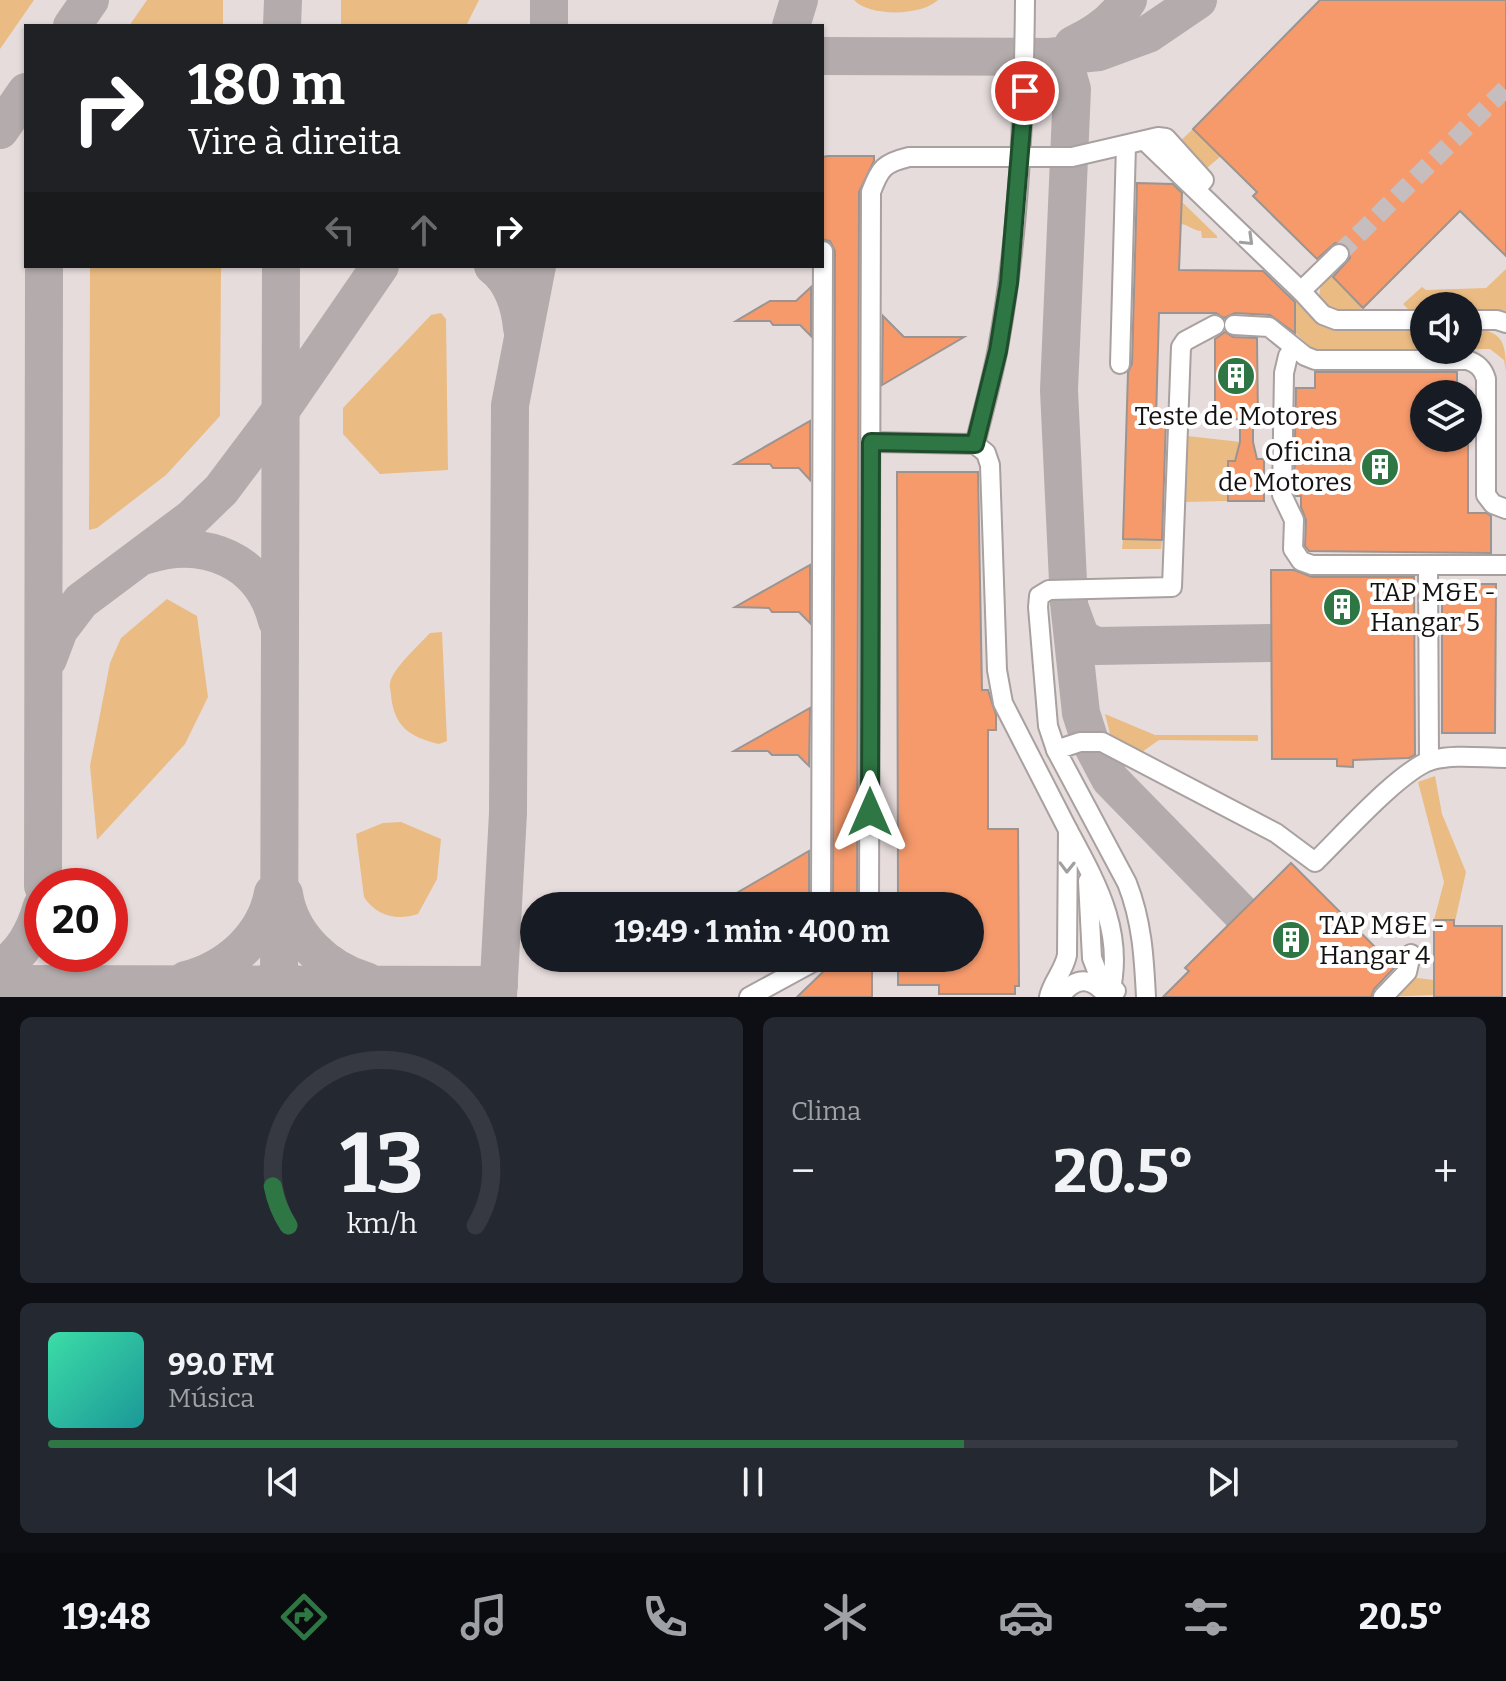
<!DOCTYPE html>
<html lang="pt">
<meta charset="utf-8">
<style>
body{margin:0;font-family:Bitter,serif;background:#242831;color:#f1f3f6;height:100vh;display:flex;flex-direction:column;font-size:30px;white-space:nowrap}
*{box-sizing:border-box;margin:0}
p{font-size:26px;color:#9ea1a6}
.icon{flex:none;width:44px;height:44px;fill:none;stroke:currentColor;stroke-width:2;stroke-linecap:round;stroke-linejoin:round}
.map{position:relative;height:997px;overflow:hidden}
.sheet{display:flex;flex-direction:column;gap:20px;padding:20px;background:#0d0f14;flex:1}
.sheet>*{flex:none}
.guide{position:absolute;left:24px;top:24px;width:800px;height:244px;border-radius:0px;box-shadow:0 2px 6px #0004;background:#202124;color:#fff;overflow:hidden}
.tools{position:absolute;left:1410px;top:292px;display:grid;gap:16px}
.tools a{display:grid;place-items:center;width:72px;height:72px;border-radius:50%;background:#171b24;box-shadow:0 2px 6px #0004;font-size:40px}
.speed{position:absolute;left:24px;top:868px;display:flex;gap:16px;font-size:40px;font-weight:700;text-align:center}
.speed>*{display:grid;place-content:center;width:104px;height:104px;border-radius:50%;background:#171b24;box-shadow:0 2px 6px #0004;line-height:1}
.speed .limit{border:12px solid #d22;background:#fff;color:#111}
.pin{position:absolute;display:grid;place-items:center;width:68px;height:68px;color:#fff;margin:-34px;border:4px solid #fff;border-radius:50%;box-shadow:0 2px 8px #0007}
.me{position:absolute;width:88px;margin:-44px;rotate:0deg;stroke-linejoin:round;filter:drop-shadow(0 0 6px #0008)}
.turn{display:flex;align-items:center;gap:28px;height:168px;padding:0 32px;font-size:36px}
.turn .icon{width:104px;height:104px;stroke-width:2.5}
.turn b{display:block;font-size:56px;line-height:68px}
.lanes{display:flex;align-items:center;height:76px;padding:0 32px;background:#0003;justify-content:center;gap:40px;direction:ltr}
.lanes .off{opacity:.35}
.big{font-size:60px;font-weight:700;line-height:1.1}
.sheet .widget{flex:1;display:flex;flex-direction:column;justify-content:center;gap:12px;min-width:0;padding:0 28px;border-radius:12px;background:#242831}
.sheet .dial{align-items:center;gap:0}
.dial svg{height:208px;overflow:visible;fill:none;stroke:#363941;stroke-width:7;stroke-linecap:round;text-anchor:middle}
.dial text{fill:#f1f3f6;stroke:none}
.song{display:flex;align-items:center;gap:24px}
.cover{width:96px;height:96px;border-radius:12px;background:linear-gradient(135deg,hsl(160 70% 55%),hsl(180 70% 35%))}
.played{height:8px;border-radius:4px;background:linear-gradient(90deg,#2e7643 65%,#363941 65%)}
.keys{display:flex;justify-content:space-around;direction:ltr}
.heat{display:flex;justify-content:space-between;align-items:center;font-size:44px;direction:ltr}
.sheet .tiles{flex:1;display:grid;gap:20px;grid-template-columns:1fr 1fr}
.widget:last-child{grid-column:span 2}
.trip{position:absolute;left:520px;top:892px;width:464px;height:80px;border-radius:40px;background:#171b24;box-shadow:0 2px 6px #0004;font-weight:700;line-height:80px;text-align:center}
.dock{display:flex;height:128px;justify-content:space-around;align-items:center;background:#090b0e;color:#9ea1a6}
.dock .icon{width:56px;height:56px}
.dock .current{color:#2e7643}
.dock b{font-size:36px;color:#f1f3f6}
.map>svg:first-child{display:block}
</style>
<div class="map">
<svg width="1506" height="997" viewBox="0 0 1506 997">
<rect width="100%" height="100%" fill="#e6dcdc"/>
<g fill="#eabc83">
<polygon points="0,0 34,0 0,49"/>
<polygon points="147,0 223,0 223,26 129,26"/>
<polygon points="341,0 479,0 466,26 341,26"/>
<path d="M854,0H938C922,16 869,17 854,0Z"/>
<polygon points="1193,129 1221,156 1207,168 1198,168 1177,144"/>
<path d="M1181,201L1217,236V238H1202L1201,231C1194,231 1189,225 1181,224Z"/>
<polygon points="90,266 221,266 220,416 166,475 97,528 89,530"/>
<polygon points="1506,269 1506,312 1468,312 1468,306 1424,306 1424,311 1410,311 1403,304 1422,287 1426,290 1486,288"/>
<path d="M1329,272L1363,308C1333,317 1304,305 1329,272Z"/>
<polygon points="1295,299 1320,323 1333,328 1424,329 1424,349 1313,349 1295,333"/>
<polygon points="441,313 446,319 448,470 380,474 343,434 343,408 431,315"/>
<path d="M1468,329C1502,329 1506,341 1506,371L1504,360L1490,349H1468Z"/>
<polygon points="1187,436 1241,442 1235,461 1228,461 1228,501 1185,502"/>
<polygon points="1123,539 1162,540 1161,549 1122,549"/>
<polygon points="167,599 197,616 208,697 185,744 97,840 90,766 110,663 121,638"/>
<path d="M442,632L447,741L439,744C410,737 394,727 391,695C391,691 389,687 390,683C393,668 419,645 430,633Z"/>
<polygon points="1105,714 1155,735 1258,735 1258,741 1159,740 1142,752 1111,738"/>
<polygon points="1435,776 1442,814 1466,872 1454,926 1453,920 1434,920 1444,882 1418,782"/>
<path d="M401,822L441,839L437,879L418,914C397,921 376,916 364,897L356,834L383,823Z"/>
<polygon points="1409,977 1434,980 1434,995 1383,997"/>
</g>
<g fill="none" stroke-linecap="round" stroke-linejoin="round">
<g stroke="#b4acac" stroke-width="38">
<polyline points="72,26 90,0"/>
<polyline points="282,26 283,0"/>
<polyline points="549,26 549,0"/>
<polyline points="791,26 799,0"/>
<path d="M1073,45C1094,35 1116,20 1128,0"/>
<polyline points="822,56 1049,57 1099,52 1148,34 1198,0"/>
<polyline points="1049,57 1067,72 1072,89 1059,390 1069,603 1081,713 1090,741 1110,779 1241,913"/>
<polyline points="0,130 26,92"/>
<path d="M493,266C512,280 520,306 522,328"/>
<path d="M147,555C204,537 262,560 277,621"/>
<polyline points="1071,611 1081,638 1096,646 1270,643"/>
<polyline points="48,659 59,630 81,601 192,518 221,490 281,410 380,266"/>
<polyline points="43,886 44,266"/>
<path d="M284,894C290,936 327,970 366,981"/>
<path d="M0,969C23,953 34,933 42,906"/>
<path d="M186,980C228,969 265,937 273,893"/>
<polyline points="0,984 499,985"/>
<polyline points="279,997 281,266"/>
<polyline points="498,997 508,813 510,405 537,266"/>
</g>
</g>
<g fill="#f69a6c" stroke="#9c9490" stroke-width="2">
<polygon points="1320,0 1506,0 1506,256 1460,211 1363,308 1333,277 1350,258 1348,246 1335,243 1317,259 1253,196 1257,192 1193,129"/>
<polygon points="828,156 874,156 874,161 859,192 857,906 833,906 835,251 830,241 822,239 822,157"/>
<polygon points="1137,183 1173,184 1182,193 1179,270 1263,271 1295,302 1295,333 1270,315 1235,313 1224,318 1216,313 1159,313 1156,418 1166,419 1162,540 1123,539 1128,372 1132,364"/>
<polygon points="811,287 811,336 800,325 773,325 770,321 736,321 770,301 796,301"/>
<polygon points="883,316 904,337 964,337 882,385"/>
<polygon points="1225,332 1233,337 1257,338 1258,420 1253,419 1253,442 1257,459 1264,459 1264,501 1228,501 1228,461 1235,461 1240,442 1240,419 1215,419 1215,339"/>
<polygon points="1315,372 1457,372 1457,394 1424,394 1424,438 1468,438 1468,513 1486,513 1491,516 1491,553 1309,551 1305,546 1306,520 1301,507 1301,496 1296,496 1294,492 1296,388 1315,388"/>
<polygon points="810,421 810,480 799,468 773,468 770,464 735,464"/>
<polygon points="897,472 978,472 982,690 988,690 996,715 996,730 988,730 988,829 1018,829 1019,986 1015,986 1015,994 939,994 939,985 898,985 898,958 970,958 970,906 898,906"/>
<polygon points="810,565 810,623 799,612 772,612 769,608 735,607"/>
<polygon points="1271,570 1294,570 1312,577 1414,577 1415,755 1409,758 1353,760 1353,767 1337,766 1337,759 1272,759"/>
<polygon points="1442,584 1496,584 1495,733 1442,733"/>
<polygon points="810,708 809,766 798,755 772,755 768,751 734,751"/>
<polygon points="809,851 809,906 798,898 772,898 769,894 735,894"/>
<polygon points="1291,863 1395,967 1374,989 1371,997 1163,997 1189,971 1185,968"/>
<polygon points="1434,920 1454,920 1454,926 1502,926 1502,997 1434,997"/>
<polygon points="826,958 872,958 872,997 797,997 826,969"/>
</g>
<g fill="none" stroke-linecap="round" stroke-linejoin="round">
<polyline stroke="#c6bebe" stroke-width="18" stroke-dasharray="18 9" stroke-linecap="butt" points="1339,254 1506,88"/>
<defs>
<g id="minor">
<polyline points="1145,141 1301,291"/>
<polyline points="1339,254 1301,291 1323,315 1336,320 1424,320"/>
<polyline points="1468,320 1497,320 1506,323"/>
<path d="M1234,325L1269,327L1305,356L1315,360H1467C1477,363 1483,368 1486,379V495L1493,504L1506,509"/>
<polyline points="1294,348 1288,356 1284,373 1282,495 1294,520 1293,549 1301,561 1312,565 1506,565"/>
<polyline points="1120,364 1126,145"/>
<polyline points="871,442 975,444 986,453 990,465 997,670 1003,703 1068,830"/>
<path d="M975,444C983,412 992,380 998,348C1019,234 1024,116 1025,0"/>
<polyline points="1428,565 1429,761"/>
<polyline points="1056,750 1048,726 1038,607 1039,596 1049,590 1172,587 1181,347 1185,341 1215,325"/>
<polyline points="1088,881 1092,958 1097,971 1116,991"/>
<polyline points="821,906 823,251"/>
<path d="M869,906L871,192C880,168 884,163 909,157H1072L1158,137L1166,138L1204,180L1196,189"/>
<polyline points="749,997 813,962"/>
<path d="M1049,997C1052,982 1064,971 1067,955L1068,830C1097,884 1126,934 1109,997"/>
<path d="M1060,997C1076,975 1092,977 1108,997"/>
<path d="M1146,997C1144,957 1142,921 1127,883L1056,750L1080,742H1102L1276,833L1315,862C1340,838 1401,769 1432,760C1455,754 1482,758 1506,758"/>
<polyline points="1383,997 1407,972 1411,954"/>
</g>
</defs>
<use href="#minor" stroke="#a9a0a0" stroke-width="22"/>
<use href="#minor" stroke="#fff" stroke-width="18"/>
</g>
<defs><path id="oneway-chevron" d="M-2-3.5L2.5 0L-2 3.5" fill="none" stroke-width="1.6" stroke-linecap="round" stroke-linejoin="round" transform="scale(2)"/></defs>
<g stroke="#a1a0a0">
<use href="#oneway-chevron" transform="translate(1248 240) rotate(44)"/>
<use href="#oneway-chevron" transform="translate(1067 867) rotate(91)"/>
</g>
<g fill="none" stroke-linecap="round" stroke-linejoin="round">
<defs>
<polyline id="route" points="870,812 871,442 975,444 998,351 1009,283 1025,91"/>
</defs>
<use href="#route" stroke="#1e4d2c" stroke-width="20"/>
<use href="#route" stroke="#2e7643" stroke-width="14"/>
</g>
<defs>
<symbol id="building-disc" viewBox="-11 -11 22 22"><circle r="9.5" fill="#2e7643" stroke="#fff"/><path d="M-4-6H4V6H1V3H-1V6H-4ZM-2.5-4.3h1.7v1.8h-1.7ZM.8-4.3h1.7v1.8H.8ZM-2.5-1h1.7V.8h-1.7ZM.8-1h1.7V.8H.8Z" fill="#fff"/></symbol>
</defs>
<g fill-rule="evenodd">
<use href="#building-disc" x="1214" y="354" width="44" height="44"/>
<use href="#building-disc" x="1358" y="445" width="44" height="44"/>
<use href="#building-disc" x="1320" y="585" width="44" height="44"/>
<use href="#building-disc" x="1269" y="918" width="44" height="44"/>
</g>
<g text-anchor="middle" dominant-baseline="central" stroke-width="8" stroke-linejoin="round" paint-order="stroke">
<g font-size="26" fill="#141111" stroke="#fff" text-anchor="start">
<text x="1236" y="416" text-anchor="middle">Teste de Motores</text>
<text x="1352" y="452" text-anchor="end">Oficina<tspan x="1352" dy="30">de Motores</tspan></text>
<text x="1370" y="592">TAP M&amp;E -<tspan x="1370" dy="30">Hangar 5</tspan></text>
<text x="1319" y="925">TAP M&amp;E -<tspan x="1319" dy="30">Hangar 4</tspan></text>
</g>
</g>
</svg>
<div class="tools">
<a><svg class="icon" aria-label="sound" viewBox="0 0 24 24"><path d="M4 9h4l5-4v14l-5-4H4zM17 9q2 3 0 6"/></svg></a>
<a><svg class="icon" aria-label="layers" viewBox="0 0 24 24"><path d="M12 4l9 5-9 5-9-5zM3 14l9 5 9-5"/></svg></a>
</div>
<div class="speed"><div class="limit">20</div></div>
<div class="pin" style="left:1025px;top:91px;background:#d93025"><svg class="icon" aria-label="arrive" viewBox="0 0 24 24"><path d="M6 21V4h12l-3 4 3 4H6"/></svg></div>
<svg class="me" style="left:870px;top:812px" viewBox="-20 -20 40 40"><path d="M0-17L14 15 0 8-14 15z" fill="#2e7643" stroke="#fff" stroke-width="4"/></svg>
<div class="trip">19:49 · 1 min · 400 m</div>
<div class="guide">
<div class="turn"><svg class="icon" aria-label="right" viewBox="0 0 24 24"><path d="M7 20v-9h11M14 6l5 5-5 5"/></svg><div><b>180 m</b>Vire à direita</div></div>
<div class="lanes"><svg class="icon off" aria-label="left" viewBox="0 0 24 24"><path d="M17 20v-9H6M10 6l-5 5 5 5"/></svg><svg class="icon off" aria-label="ahead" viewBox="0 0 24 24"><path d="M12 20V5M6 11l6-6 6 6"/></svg><svg class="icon" aria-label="right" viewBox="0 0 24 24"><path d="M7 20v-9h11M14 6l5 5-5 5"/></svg></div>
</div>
</div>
<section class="sheet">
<div class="tiles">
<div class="widget dial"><svg viewBox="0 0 100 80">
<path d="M14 69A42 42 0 1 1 86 69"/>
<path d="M14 69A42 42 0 0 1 8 54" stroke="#2e7643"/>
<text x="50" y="56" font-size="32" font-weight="700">13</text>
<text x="50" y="72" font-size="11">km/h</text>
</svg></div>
<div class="widget"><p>Clima</p>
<div class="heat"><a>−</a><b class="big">20.5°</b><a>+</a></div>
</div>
<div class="widget">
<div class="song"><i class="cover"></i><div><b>99.0 FM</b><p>Música</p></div></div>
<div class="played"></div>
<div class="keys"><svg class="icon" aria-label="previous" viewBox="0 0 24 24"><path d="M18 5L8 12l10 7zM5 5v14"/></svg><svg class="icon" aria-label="pause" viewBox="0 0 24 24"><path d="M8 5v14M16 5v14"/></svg><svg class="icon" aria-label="next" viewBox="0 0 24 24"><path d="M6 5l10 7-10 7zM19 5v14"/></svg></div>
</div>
</div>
</section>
<nav class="dock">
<b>19:48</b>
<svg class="icon current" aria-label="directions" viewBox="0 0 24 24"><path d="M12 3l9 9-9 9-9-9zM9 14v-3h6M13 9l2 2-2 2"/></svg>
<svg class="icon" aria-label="music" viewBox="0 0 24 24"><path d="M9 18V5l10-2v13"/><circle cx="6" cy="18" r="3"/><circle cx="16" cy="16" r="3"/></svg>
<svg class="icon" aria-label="phone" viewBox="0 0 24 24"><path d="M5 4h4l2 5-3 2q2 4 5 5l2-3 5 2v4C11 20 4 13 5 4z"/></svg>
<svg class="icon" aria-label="climate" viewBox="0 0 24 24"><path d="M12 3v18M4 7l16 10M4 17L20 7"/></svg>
<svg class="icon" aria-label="car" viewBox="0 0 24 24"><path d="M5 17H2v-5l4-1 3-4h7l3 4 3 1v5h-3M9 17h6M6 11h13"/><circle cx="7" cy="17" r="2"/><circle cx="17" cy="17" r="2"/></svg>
<svg class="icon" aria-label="filters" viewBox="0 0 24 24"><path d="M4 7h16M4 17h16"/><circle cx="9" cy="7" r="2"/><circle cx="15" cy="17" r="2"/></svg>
<b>20.5°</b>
</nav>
